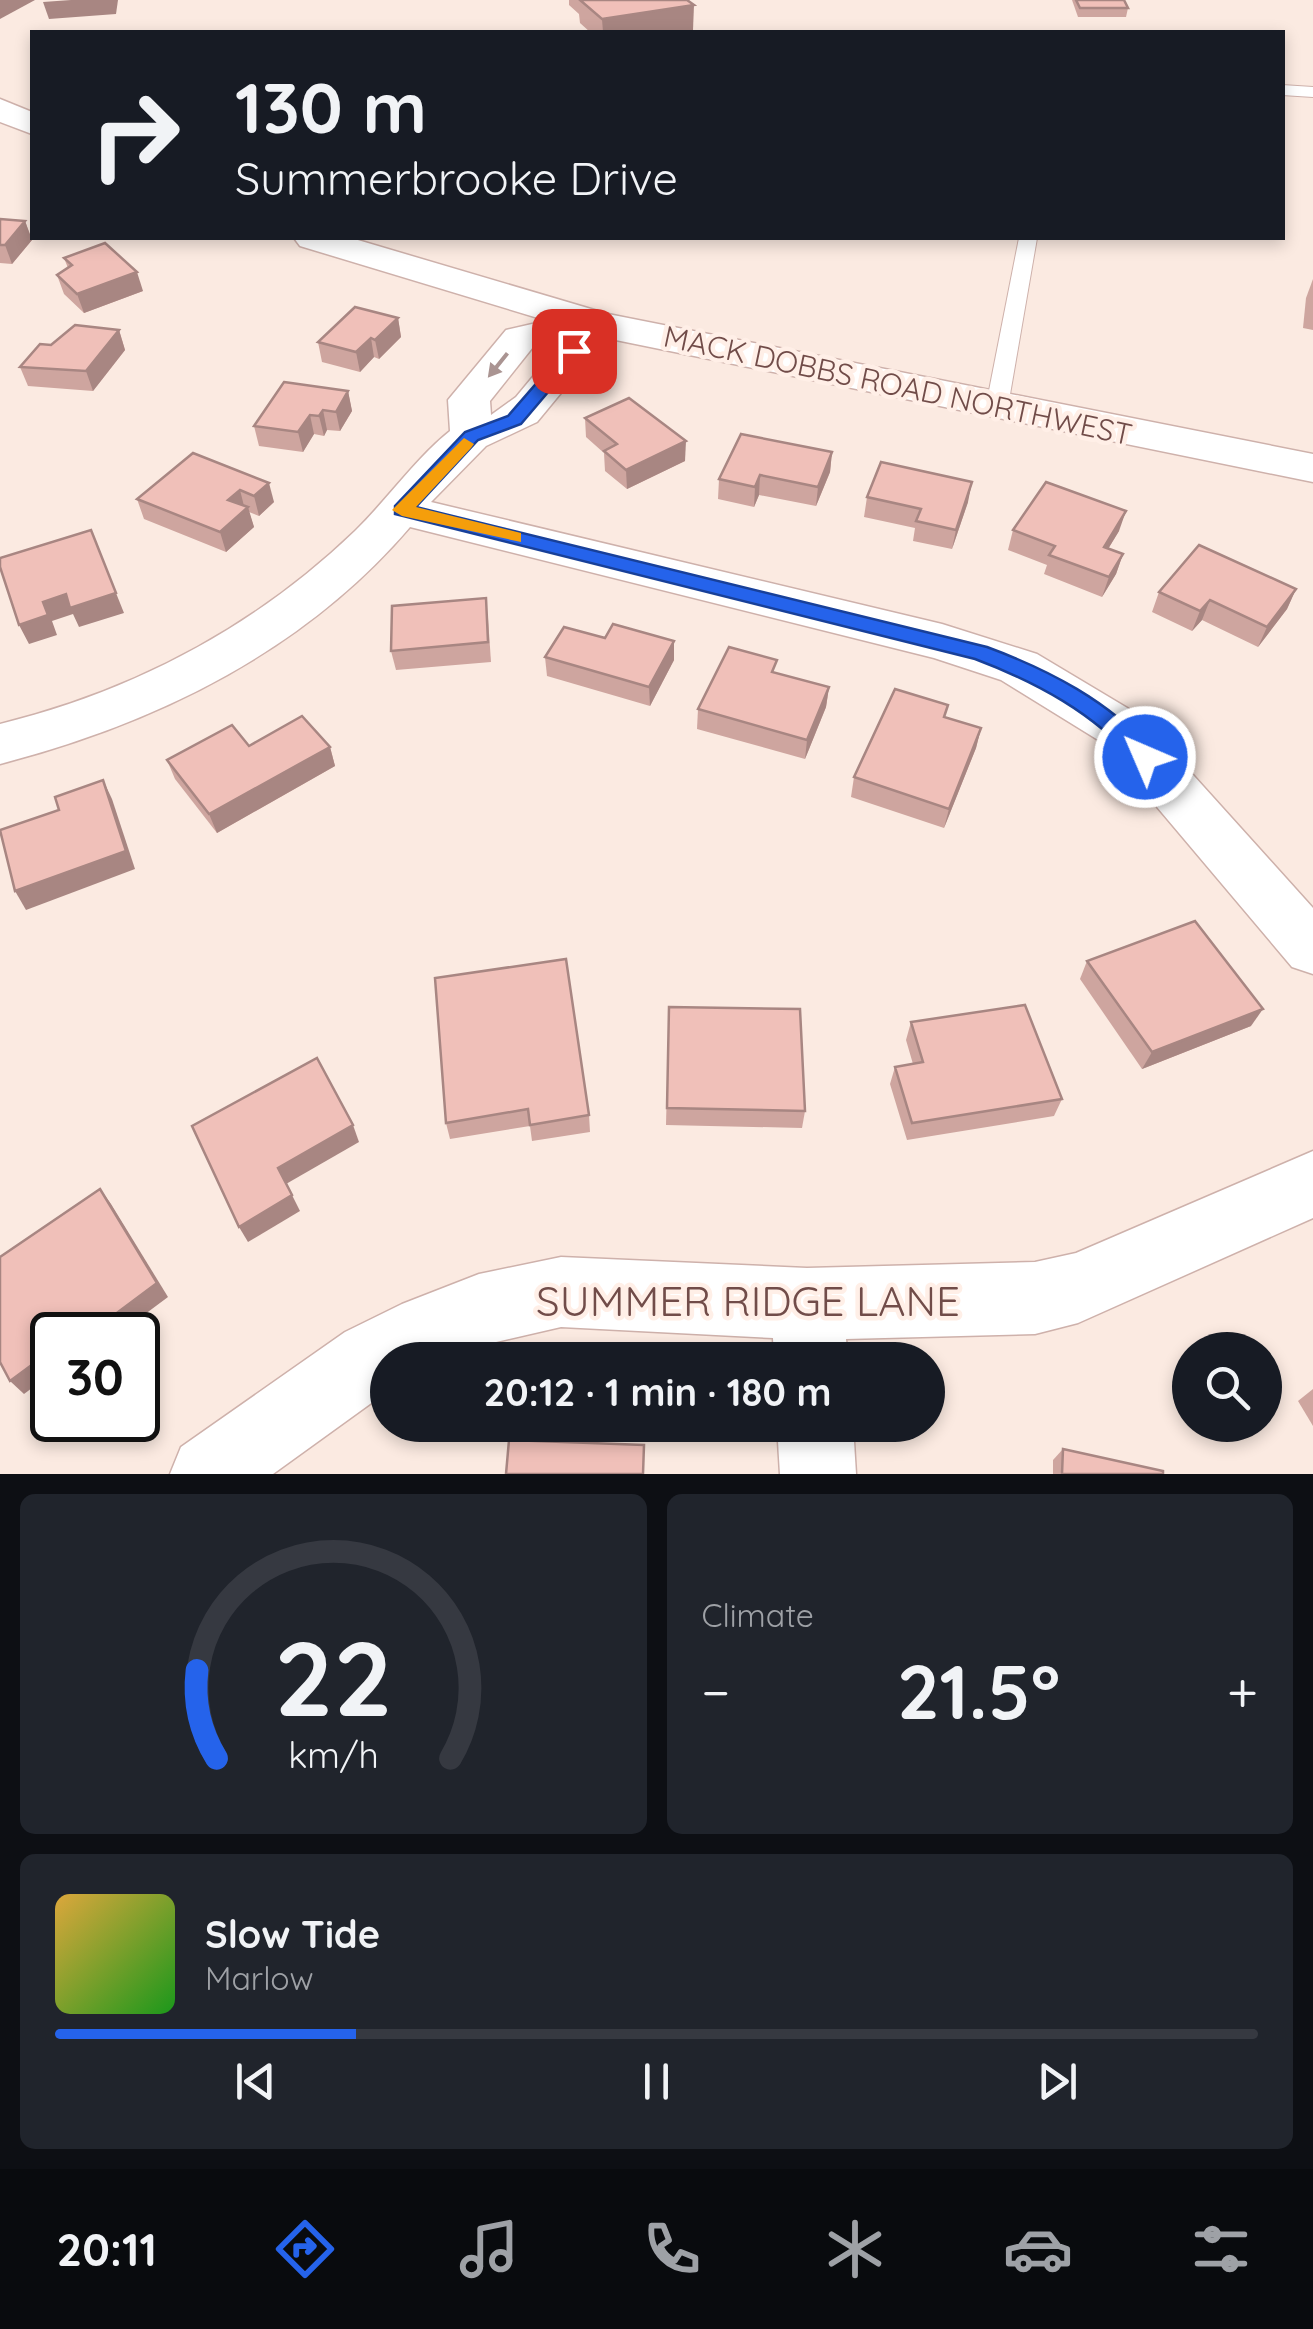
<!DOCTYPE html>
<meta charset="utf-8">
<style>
body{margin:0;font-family:Quicksand,sans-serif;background:#20242c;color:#f1f3f6;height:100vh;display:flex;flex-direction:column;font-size:38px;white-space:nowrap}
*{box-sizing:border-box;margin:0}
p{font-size:32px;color:#9ea1a6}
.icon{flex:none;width:55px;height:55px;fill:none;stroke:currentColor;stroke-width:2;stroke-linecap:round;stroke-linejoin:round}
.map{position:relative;height:1474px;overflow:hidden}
.side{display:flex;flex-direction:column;gap:20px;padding:20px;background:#0d0f14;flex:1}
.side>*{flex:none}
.top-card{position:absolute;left:30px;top:30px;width:1255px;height:210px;border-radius:0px;box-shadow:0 5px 15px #0003;background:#171b24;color:#f1f3f6;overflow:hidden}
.fabs{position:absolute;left:1172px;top:1332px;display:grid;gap:20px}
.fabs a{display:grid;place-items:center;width:110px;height:110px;border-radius:50%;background:#171b24;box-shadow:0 5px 15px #0003;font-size:50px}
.speed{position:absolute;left:30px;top:1312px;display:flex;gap:20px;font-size:50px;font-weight:700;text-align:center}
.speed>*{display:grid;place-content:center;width:130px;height:130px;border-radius:50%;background:#171b24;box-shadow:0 5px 15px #0003;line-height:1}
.speed .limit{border:5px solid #111;border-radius:15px;background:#fff;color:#111}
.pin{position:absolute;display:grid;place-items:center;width:85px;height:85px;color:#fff;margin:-42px;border-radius:20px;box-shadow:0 5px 15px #0006}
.me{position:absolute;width:110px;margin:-55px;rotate:315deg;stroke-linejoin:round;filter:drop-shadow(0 0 8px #0008)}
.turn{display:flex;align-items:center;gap:35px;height:210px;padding:0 40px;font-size:45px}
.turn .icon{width:130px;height:130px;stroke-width:2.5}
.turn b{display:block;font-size:70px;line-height:85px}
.big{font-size:75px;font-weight:700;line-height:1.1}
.side .tile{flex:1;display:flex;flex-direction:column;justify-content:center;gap:15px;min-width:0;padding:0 35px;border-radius:15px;background:#20242c}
.side .dial{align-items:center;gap:0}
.dial svg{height:260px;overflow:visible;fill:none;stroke:#363941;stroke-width:7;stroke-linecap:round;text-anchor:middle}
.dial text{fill:#f1f3f6;stroke:none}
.song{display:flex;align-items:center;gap:30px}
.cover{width:120px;height:120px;border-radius:15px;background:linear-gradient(135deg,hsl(40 70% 55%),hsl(120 70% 35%))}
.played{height:10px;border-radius:5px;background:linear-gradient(90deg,#2563eb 25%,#363941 25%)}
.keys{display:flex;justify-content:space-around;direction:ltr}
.heat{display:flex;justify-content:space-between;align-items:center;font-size:55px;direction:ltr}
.side .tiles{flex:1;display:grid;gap:20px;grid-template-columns:1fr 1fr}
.tile:last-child{grid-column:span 2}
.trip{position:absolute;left:370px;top:1342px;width:575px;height:100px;border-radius:50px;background:#171b24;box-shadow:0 5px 15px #0003;font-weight:700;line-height:100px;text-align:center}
.dock{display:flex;height:160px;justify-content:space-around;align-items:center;background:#090b0e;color:#9ea1a6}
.dock .icon{width:70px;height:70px}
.dock .on{color:#2563eb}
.dock b{font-size:45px;color:#f1f3f6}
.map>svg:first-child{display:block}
</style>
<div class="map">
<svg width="1313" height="1474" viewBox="0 0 1313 1474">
<rect width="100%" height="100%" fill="#fbeae1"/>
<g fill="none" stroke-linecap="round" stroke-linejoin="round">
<defs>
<g id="service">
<polygon points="1282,85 1313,87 1313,97 1282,95"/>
<polygon points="1019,238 1037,238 1008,406 997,413 986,406"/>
</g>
<g id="minor">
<path d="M577,306L591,310L596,318L587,330L595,351L589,359L537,422L486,446L431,502L942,624L1037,654L1139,715L1313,908V974L1292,967L1103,743L1001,680L934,658L410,527C303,652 157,723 0,764V724C134,691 255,627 355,531C388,499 414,460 450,431L448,400L506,330L554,319L563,310ZM552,343L555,350L516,397L491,415L490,401L533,347Z"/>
<polygon points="1313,1151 1313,1218 1078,1323 1035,1334 846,1339 848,1360 774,1360 773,1338 561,1327 479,1346 442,1360 388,1360 388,1391 273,1474 170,1474 181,1447 345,1332 402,1304 479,1274 561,1257 807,1268 1035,1262 1076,1253"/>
<polygon points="777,1425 853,1425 856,1474 780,1474"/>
</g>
<g id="tertiary">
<polygon points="0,99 32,112 32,134 0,122"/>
<polygon points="294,238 351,238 608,314 1313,454 1313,482 601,337 300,246"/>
</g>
</defs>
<use href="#service" stroke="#ceb1ab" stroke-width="2"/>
<use href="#minor" stroke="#ceb1ab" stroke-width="3"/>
<use href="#tertiary" stroke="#ceb1ab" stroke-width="3"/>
<use href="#service" fill="#fff" fill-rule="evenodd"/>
<use href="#minor" fill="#fff" fill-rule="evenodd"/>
<use href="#tertiary" fill="#fff" fill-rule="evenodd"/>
</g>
<g fill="#cea59f">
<polygon points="569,0 687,0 693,30 676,32 590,32 580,23 579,14 569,5"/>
<polygon points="1072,0 1124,0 1128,8 1126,17 1078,17"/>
<polygon points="0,219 25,221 32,240 12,264 0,263"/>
<polygon points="64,258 143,291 84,313 64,294 57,275 68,268"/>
<polygon points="1313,279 1313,330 1303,328 1306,298"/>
<polygon points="398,318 401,337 379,359 374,357 360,372 322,362 318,342"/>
<polygon points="119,330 125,350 93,391 28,386 20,367 51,345"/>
<polygon points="348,391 352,411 340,431 327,430 324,436 314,434 303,452 259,446 254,426"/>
<polygon points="585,418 685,461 627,489 605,471 604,453 586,437"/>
<polygon points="832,452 830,472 816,506 759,495 754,507 718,499 719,479"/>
<polygon points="193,453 274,502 259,516 249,512 254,527 226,552 144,519 137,499"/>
<polygon points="867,497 968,502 952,549 913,541 915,528 864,517"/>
<polygon points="1013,530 1119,531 1108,549 1123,554 1116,574 1102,597 1044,574 1047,565 1008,550"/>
<polygon points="1296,589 1287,609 1258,647 1202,620 1192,631 1152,612 1159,592"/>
<polygon points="488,618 491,662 396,670 391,651"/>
<polygon points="605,638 674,641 674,660 650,706 547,676 545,657"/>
<polygon points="776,673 829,687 826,707 805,759 697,729 698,709"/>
<polygon points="945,717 981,728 976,748 944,828 851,797 854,777"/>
<polygon points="330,747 335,766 217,833 175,779 167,760"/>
<polygon points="1087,961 1251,1026 1142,1069 1080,979"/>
<polygon points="435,978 589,1115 590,1132 532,1141 530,1126 450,1139 446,1123"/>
<polygon points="669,1007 805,1111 802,1128 666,1125"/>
<polygon points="911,1022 1062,1099 1054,1116 907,1140 890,1084 895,1067 913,1064 906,1040"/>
<polygon points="1313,1389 1313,1426 1298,1401"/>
<polygon points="1063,1449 1163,1474 1053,1474 1053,1460"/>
</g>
<g fill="#a88682">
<polygon points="0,0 35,0 0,19"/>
<polygon points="71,0 118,0 116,14 49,19 43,2"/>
<polygon points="694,5 693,30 676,32 603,32 602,19"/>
<polygon points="25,221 32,240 12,264 5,245"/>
<polygon points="137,272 143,291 84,313 77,294"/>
<polygon points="398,318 401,337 379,359 375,340"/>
<polygon points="119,330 125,350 93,391 86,371"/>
<polygon points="371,338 374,357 360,372 356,352"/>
<polygon points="348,391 352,411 340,431 336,412"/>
<polygon points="323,410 327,430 324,436 319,416"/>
<polygon points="310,415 314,434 303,452 298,432"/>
<polygon points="686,441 685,461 627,489 626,470"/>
<polygon points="832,452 830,472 816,506 818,487"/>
<polygon points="760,475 759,495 754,507 755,487"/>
<polygon points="972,482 968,502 952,549 956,530"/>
<polygon points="269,483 274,502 259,516 254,496"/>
<polygon points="240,490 245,510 248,507 254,527 226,552 220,532 228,500"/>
<polygon points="1126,511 1119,531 1097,567 1104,547"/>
<polygon points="1123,554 1116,574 1102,597 1109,577"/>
<polygon points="1296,589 1287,609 1258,647 1267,627"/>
<polygon points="116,593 124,613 79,627 73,614 52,621 57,635 29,644 19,625 43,602 66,594"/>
<polygon points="1210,600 1202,620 1192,631 1200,611"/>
<polygon points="674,641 674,660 650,706 649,687"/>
<polygon points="829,687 826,707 805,759 807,740"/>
<polygon points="981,728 976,748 944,828 949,809"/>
<polygon points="330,747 335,766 217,833 209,814"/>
<polygon points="103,780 112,799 135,869 26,910 15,891"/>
<polygon points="1263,1009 1251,1026 1142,1069 1152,1052"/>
<polygon points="353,1125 359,1142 286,1184 278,1168"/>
<polygon points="100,1189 111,1204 168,1297 117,1335 72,1335"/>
<polygon points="292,1195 300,1211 248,1242 239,1227"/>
<polygon points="52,1350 52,1373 24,1394 10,1381"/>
</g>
<g fill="#f0c0b9" stroke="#a88682" stroke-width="2.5">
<polygon points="580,0 687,0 694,5 602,19"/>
<polygon points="1076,0 1124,0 1128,8 1080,8"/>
<polygon points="0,219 25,221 5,245 0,245"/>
<polygon points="105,243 137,272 77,294 57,275 72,265 64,258"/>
<polygon points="355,307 398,318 375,340 371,338 356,352 318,342"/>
<polygon points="75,325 119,330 86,371 20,367 40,344 51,345"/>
<polygon points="284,382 348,391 336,412 323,410 319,416 310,415 298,432 254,426"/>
<polygon points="629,398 686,441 626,470 604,451 617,444 585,418"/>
<polygon points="741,434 832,452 818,487 760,475 755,487 719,479"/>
<polygon points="193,453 269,483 254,496 240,490 228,500 248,507 220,532 137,499"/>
<polygon points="881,462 972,482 956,530 916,521 921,509 867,497"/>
<polygon points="1046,482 1126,511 1104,547 1123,554 1109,577 1049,555 1055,546 1013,530"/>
<polygon points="91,530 116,593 70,608 66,594 43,602 48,615 19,625 0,567 0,558"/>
<polygon points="1199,545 1296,589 1267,627 1210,600 1200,611 1159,592"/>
<polygon points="486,598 488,642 391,651 392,606"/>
<polygon points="613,624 674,641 649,687 545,657 564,627 605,638"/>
<polygon points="729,647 777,660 772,672 829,687 807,740 698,709"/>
<polygon points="895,689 948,705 944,717 981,728 949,809 854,777"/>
<polygon points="302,716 330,747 209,814 167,760 232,725 249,746"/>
<polygon points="103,780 126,851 15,891 0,830 59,810 55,797"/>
<polygon points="1195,921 1263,1009 1152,1052 1087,961"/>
<polygon points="566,959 589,1115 530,1125 528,1109 446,1123 435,978"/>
<polygon points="1025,1005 1062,1099 912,1123 895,1067 923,1062 911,1022"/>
<polygon points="669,1007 800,1009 805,1111 667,1108"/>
<polygon points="317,1058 353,1125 278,1168 292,1195 239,1227 192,1126"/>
<polygon points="100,1189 157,1283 94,1330 90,1322 72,1335 52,1335 52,1350 10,1381 0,1362 0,1257"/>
<polygon points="509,1440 644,1445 643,1474 506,1474"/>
<polygon points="1063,1449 1163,1471 1163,1474 1062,1474"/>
</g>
<defs><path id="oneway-solid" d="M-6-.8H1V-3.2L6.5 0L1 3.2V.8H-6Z" transform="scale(2.5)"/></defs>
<use fill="#aa9492" href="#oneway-solid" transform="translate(498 365) rotate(129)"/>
<path fill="#2563eb" stroke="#184099" stroke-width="2.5" d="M568,347L583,351L521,424L478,440L416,507L987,647C1049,670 1109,701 1153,751V763H1137C1094,713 1036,682 975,659L395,514V506L465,432L508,416Z"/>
<polygon fill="#f59e0b" points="464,438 474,444 471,448 416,507 521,533 521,542 402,516 392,510"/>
<g text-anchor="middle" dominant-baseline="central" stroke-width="9" stroke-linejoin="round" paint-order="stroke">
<g font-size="30" fill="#714c49" stroke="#ffefe7">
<text transform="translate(898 385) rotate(12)">MACK DOBBS ROAD NORTHWEST</text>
</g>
<g font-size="42" fill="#714c49" stroke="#ffefe7">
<text x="748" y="1300">SUMMER RIDGE LANE</text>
</g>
</g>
</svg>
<div class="fabs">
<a><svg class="icon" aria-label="search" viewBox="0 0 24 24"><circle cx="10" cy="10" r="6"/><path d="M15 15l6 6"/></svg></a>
</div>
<div class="speed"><div class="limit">30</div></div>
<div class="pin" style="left:574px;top:351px;background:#d93025"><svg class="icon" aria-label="arrive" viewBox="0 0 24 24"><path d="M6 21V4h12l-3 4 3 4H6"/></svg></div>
<svg class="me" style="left:1145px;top:757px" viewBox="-20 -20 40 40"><circle r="17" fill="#2563eb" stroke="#fff" stroke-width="3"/><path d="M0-11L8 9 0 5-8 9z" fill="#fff"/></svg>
<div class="trip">20:12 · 1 min · 180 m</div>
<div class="top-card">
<div class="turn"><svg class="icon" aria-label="right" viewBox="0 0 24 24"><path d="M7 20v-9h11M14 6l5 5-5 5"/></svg><div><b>130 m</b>Summerbrooke Drive</div></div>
</div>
</div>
<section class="side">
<div class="tiles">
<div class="tile dial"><svg viewBox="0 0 100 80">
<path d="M14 69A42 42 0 1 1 86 69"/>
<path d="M14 69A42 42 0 0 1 8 42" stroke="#2563eb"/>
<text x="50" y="56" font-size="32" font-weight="700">22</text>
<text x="50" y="72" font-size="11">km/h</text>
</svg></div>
<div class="tile"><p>Climate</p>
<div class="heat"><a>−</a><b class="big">21.5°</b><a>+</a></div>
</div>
<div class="tile">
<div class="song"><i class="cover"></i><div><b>Slow Tide</b><p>Marlow</p></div></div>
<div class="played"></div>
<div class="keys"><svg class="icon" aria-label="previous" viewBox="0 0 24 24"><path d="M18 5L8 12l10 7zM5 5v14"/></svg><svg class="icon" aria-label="pause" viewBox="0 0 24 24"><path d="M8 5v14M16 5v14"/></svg><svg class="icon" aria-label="next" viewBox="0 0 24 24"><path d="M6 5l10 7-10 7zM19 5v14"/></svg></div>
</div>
</div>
</section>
<nav class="dock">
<b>20:11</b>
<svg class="icon on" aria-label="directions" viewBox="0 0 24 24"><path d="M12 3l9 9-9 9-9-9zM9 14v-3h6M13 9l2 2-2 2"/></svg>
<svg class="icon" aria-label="music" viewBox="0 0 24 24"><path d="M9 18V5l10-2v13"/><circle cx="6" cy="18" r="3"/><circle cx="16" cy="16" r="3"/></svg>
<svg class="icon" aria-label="phone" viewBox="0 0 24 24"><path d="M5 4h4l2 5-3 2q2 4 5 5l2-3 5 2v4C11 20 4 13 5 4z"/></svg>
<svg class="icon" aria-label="climate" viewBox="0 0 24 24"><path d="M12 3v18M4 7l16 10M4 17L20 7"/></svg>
<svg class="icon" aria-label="car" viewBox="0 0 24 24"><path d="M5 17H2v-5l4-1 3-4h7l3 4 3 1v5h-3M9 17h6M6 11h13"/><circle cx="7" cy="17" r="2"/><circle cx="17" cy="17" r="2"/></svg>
<svg class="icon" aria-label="filters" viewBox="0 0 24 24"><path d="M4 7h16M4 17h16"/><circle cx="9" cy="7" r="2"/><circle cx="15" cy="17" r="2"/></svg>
</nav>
